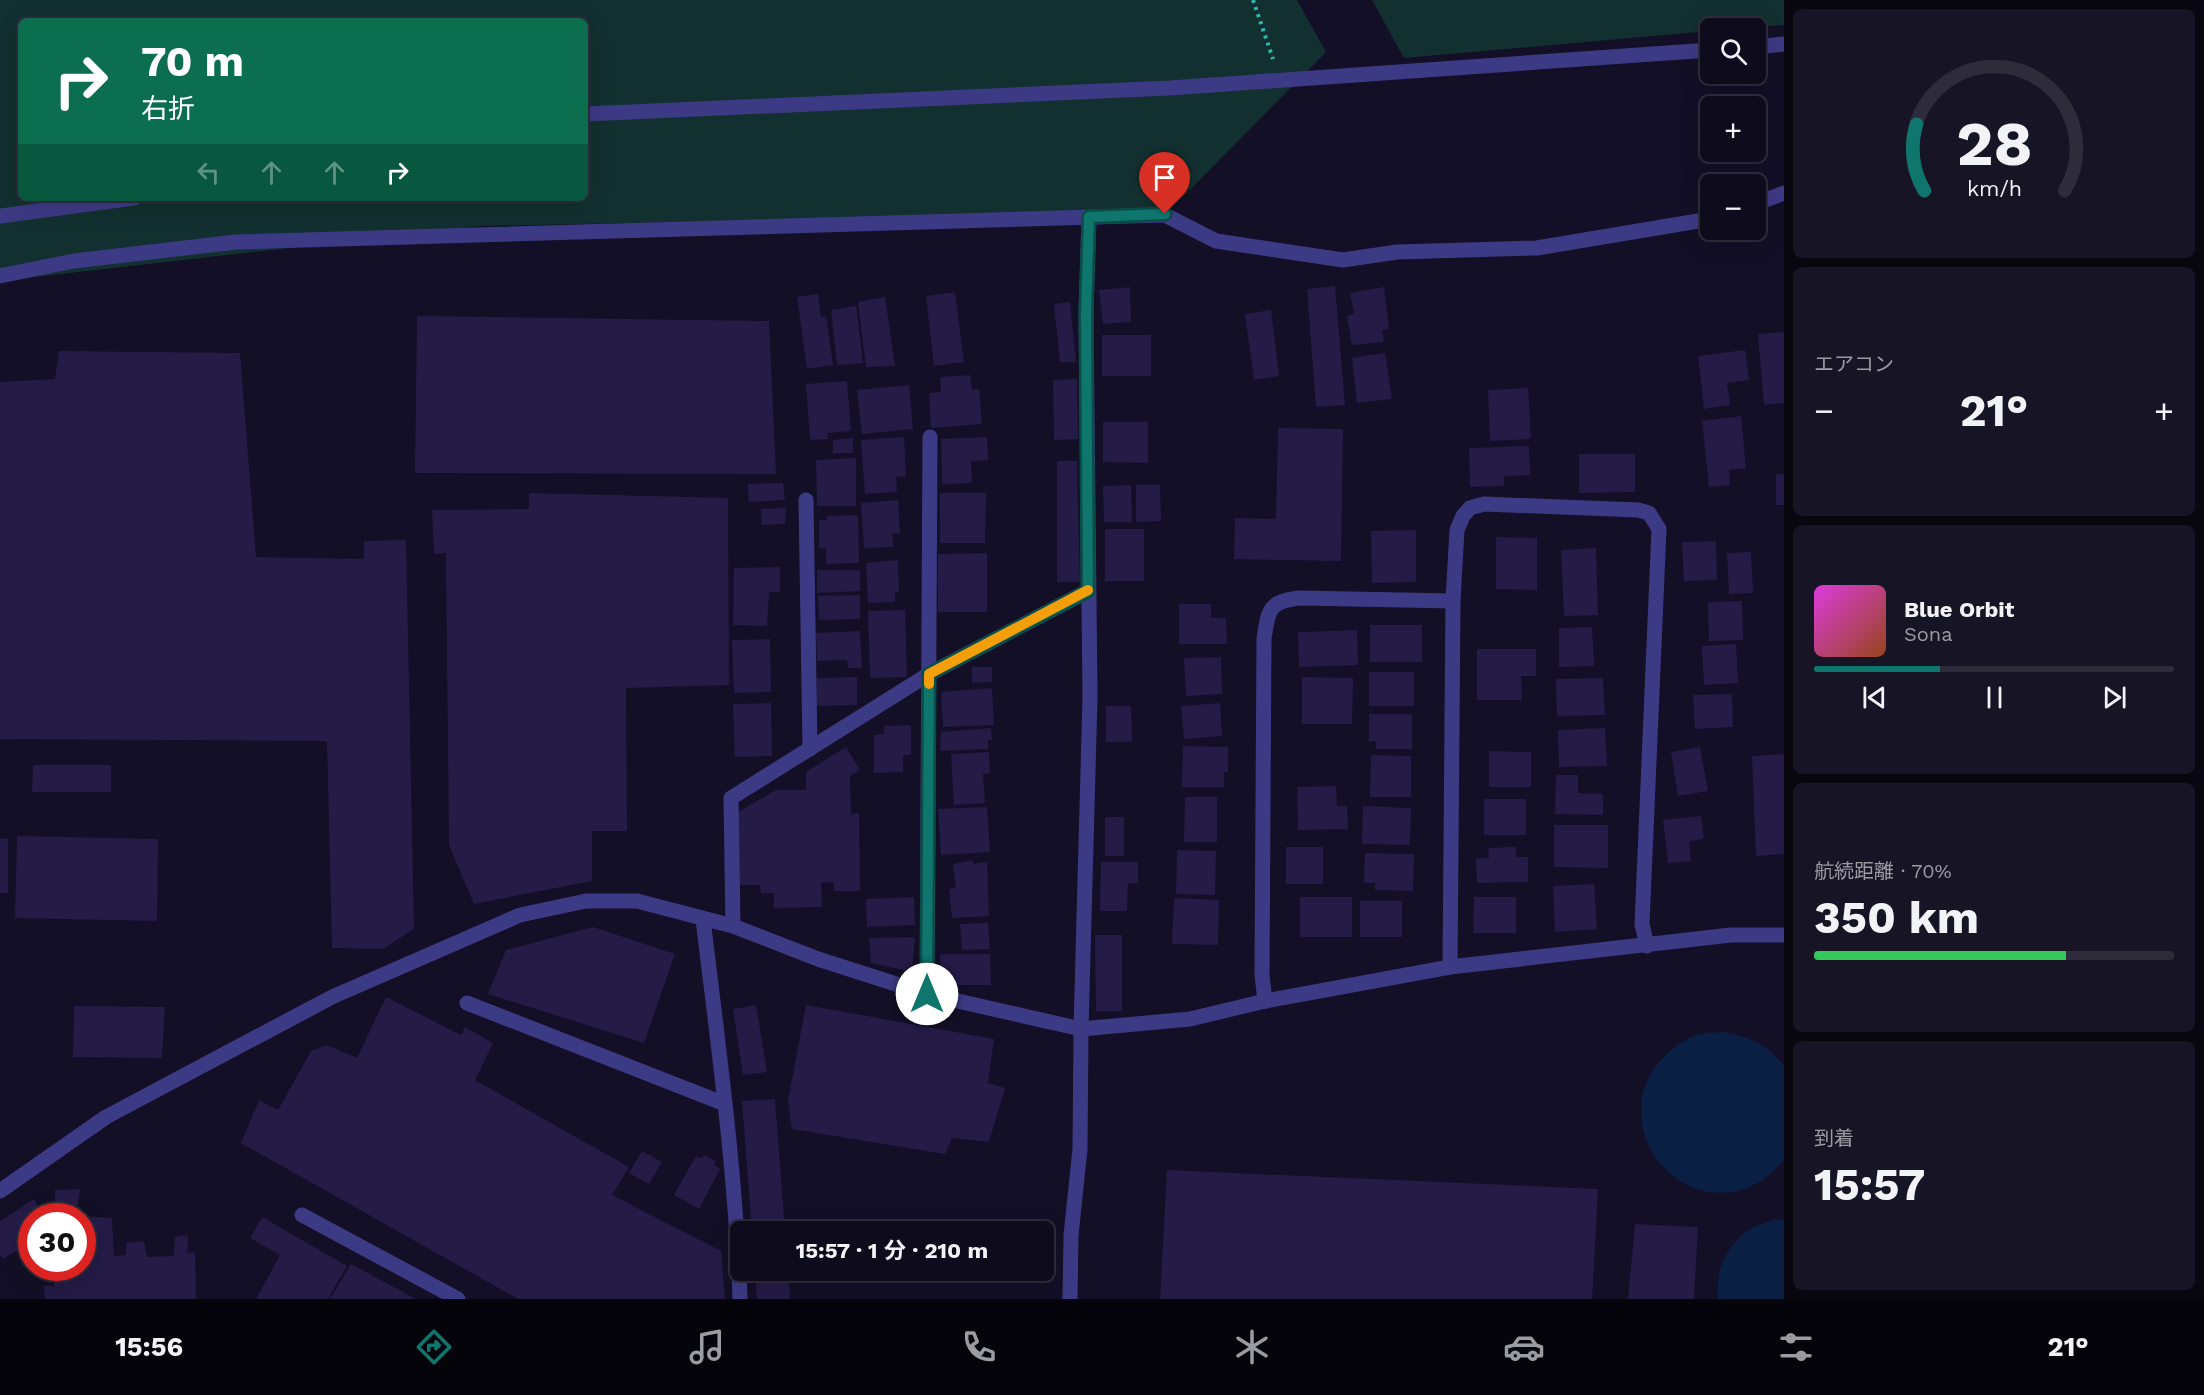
<!DOCTYPE html>
<html lang="ja">
<meta charset="utf-8">
<style>
body{margin:0;font-family:"Work Sans","Noto Sans JP",sans-serif;background:#171425;color:#f1f3f6;height:100vh;display:flex;flex-direction:column;font-size:22px;white-space:nowrap}
*{box-sizing:border-box;margin:0}
p{font-size:20px;color:#9b9ba3}
.icon{flex:none;width:33px;height:33px;fill:none;stroke:currentColor;stroke-width:2;stroke-linecap:round;stroke-linejoin:round}
.map{position:relative;flex:1;overflow:hidden}
.panel{display:flex;flex-direction:column;gap:9px;padding:9px;background:#08060f;width:420px}
.panel>*{flex:none}
.hud{position:absolute;left:18px;top:18px;width:570px;height:183px;border-radius:9px;box-shadow:0 6px 24px #0002,0 0 0 2px #2e2b3b;background:#0b6e4f;color:#fff;overflow:hidden}
.buttons{position:absolute;left:1700px;top:18px;display:grid;gap:12px}
.buttons a{display:grid;place-items:center;width:66px;height:66px;border-radius:9px;background:#0e0b1c;box-shadow:0 6px 24px #0002,0 0 0 2px #2e2b3b;font-size:30px}
.speed{position:absolute;left:18px;top:1203px;display:flex;gap:12px;font-size:30px;font-weight:700;text-align:center}
.speed>*{display:grid;place-content:center;width:78px;height:78px;border-radius:50%;background:#0e0b1c;box-shadow:0 6px 24px #0002,0 0 0 2px #2e2b3b;line-height:1}
.speed .limit{border:9px solid #d22;background:#fff;color:#111}
.pin{position:absolute;display:grid;place-items:center;width:51px;height:51px;color:#fff;margin:-62px -26px;border-radius:50% 50% 50% 0;rotate:-45deg;box-shadow:0 0 6px #0007}
.pin .icon{rotate:45deg}
.me{position:absolute;width:66px;margin:-33px;rotate:0deg;stroke-linejoin:round;filter:drop-shadow(0 0 4px #0008)}
.turn{display:flex;align-items:center;gap:21px;height:126px;padding:0 24px;font-size:27px}
.turn .icon{width:78px;height:78px;stroke-width:2.5}
.turn b{display:block;font-size:42px;line-height:51px}
.lanes{display:flex;align-items:center;height:57px;padding:0 24px;background:#0003;justify-content:center;gap:30px;direction:ltr}
.lanes .off{opacity:.35}
.big{font-size:45px;font-weight:700;line-height:1.1}
.panel .tile{flex:1;display:flex;flex-direction:column;justify-content:center;gap:9px;min-width:0;padding:0 21px;border-radius:9px;background:#171425}
.panel .dial{align-items:center;gap:0}
.dial svg{height:156px;overflow:visible;fill:none;stroke:#2e2b3b;stroke-width:7;stroke-linecap:round;text-anchor:middle}
.dial text{fill:#f1f3f6;stroke:none}
.song{display:flex;align-items:center;gap:18px}
.cover{width:72px;height:72px;border-radius:9px;background:linear-gradient(135deg,hsl(300 70% 55%),hsl(20 70% 35%))}
.played{height:6px;border-radius:3px;background:linear-gradient(90deg,#0f766e 35%,#2e2b3b 35%)}
.keys{display:flex;justify-content:space-around;direction:ltr}
.heat{display:flex;justify-content:space-between;align-items:center;font-size:33px;direction:ltr}
.charge{height:9px;border-radius:4px;background:linear-gradient(90deg,#34c759 70%,#2e2b3b 0)}
.trip{position:absolute;left:730px;top:1221px;width:324px;height:60px;border-radius:9px;background:#0e0b1c;box-shadow:0 6px 24px #0002,0 0 0 2px #2e2b3b;font-weight:700;line-height:60px;text-align:center}
.menu{display:flex;height:96px;justify-content:space-around;align-items:center;background:#06040b;color:#9b9ba3}
.menu .icon{width:42px;height:42px}
.menu .current{color:#0f766e}
.menu b{font-size:27px;color:#f1f3f6}
main{display:flex;flex:1;min-height:0}
.map>svg:first-child{display:block}
</style>
<main>
<div class="map">
<svg width="1784" height="1299" viewBox="0 0 1784 1299">
<rect width="100%" height="100%" fill="#130f26"/>
<g fill="#12302f" fill-rule="evenodd">
<path d="M0,0H1297L1326,52L1165,215L947,216L480,226L0,281ZM21,21H585V198H21Z"/>
<polygon points="1372,0 1784,0 1784,25 1744,28 1710,28 1710,31 1404,58"/>
</g>
<g fill="#0a1f44">
<path d="M1724,1032C1750,1038 1767,1043 1784,1066V1160C1779,1165 1774,1172 1768,1176C1713,1219 1638,1173 1641,1106C1642,1090 1649,1073 1660,1061C1670,1050 1682,1040 1697,1035C1705,1032 1716,1033 1724,1032Z"/>
<path d="M1773,1220H1784V1299H1718C1715,1272 1726,1244 1750,1229C1757,1225 1766,1223 1773,1220Z"/>
</g>
<g fill="#241b47">
<polygon points="1335,286 1345,405 1316,407 1307,289"/>
<polygon points="1130,287 1131,322 1103,324 1099,290"/>
<polygon points="1384,287 1389,329 1382,330 1384,342 1352,345 1347,316 1354,314 1350,293"/>
<polygon points="955,292 964,362 934,366 926,296"/>
<polygon points="818,294 821,317 826,316 833,365 807,369 797,297"/>
<polygon points="885,297 895,366 866,367 858,302"/>
<polygon points="1070,302 1076,362 1060,362 1054,304"/>
<polygon points="856,306 863,363 837,365 831,310"/>
<polygon points="1271,310 1279,376 1254,380 1245,314"/>
<polygon points="417,316 769,321 776,474 415,473"/>
<polygon points="1784,332 1784,403 1764,405 1758,334"/>
<rect x="1102" y="335" width="49" height="41"/>
<polygon points="1745,350 1749,380 1727,383 1730,405 1704,409 1698,356"/>
<polygon points="59,351 240,353 256,557 364,559 364,541 406,540 414,929 383,949 332,948 327,741 0,739 0,382 55,379"/>
<polygon points="1385,353 1392,399 1357,403 1352,358"/>
<polygon points="970,375 972,390 979,389 982,424 931,428 929,393 941,392 940,377"/>
<polygon points="1077,379 1078,439 1054,440 1053,380"/>
<polygon points="847,381 851,431 827,433 828,439 810,440 806,384"/>
<polygon points="909,385 913,429 862,434 857,390"/>
<polygon points="1528,388 1531,439 1490,441 1488,390"/>
<polygon points="1741,416 1746,468 1729,470 1730,485 1709,487 1702,421"/>
<polygon points="1103,422 1148,422 1148,463 1103,462"/>
<polygon points="1278,428 1343,429 1341,561 1234,559 1235,518 1276,519"/>
<polygon points="904,437 906,476 896,477 897,492 865,494 861,440"/>
<polygon points="987,437 988,460 971,461 972,483 942,484 941,439"/>
<polygon points="853,438 853,453 833,453 833,440"/>
<polygon points="1529,446 1530,475 1504,476 1504,486 1470,487 1469,448"/>
<polygon points="1579,454 1635,454 1635,492 1579,493"/>
<polygon points="856,458 856,506 817,506 816,460"/>
<polygon points="1057,461 1077,461 1080,582 1057,582"/>
<rect x="1776" y="474" width="8" height="31"/>
<polygon points="783,483 785,500 749,502 748,484"/>
<polygon points="1131,485 1132,522 1104,522 1103,486"/>
<polygon points="1136,485 1160,485 1161,521 1136,522"/>
<polygon points="529,493 728,498 729,685 626,688 627,831 592,831 592,881 474,904 449,845 446,553 434,554 432,510 529,509"/>
<polygon points="940,493 986,493 985,543 940,543"/>
<polygon points="898,500 900,534 892,534 894,547 864,548 861,503"/>
<polygon points="786,508 785,524 762,525 761,509"/>
<polygon points="858,515 859,563 826,564 826,548 819,548 819,520 827,520 827,516"/>
<rect x="1105" y="529" width="39" height="52"/>
<polygon points="1416,530 1416,582 1372,583 1371,531"/>
<polygon points="1496,537 1537,538 1537,590 1496,589"/>
<polygon points="1716,541 1717,580 1684,581 1682,542"/>
<polygon points="1596,548 1598,615 1564,616 1561,550"/>
<polygon points="1751,552 1753,593 1729,594 1727,553"/>
<polygon points="987,553 987,612 938,612 938,554"/>
<polygon points="898,560 899,592 895,593 895,602 868,603 866,563"/>
<polygon points="780,567 780,592 769,592 767,626 733,625 734,568"/>
<polygon points="817,570 860,570 860,591 817,593"/>
<polygon points="860,595 860,619 819,620 818,596"/>
<polygon points="1742,601 1743,640 1709,641 1708,602"/>
<polygon points="1179,604 1211,604 1211,618 1226,618 1227,644 1179,644"/>
<polygon points="905,610 907,677 870,678 868,611"/>
<rect x="1370" y="625" width="52" height="37"/>
<polygon points="1592,627 1594,666 1559,667 1559,628"/>
<polygon points="1357,630 1358,665 1299,667 1298,632"/>
<polygon points="860,631 862,668 848,668 847,660 817,661 816,633"/>
<polygon points="770,639 771,692 734,693 732,640"/>
<polygon points="1736,644 1738,683 1704,685 1702,646"/>
<polygon points="1477,649 1536,649 1536,676 1521,676 1522,700 1477,700"/>
<polygon points="1221,657 1222,694 1186,696 1184,658"/>
<polygon points="972,667 992,667 992,682 972,683"/>
<rect x="1369" y="672" width="45" height="34"/>
<polygon points="857,677 857,705 815,706 817,678"/>
<polygon points="1302,677 1353,678 1352,724 1302,724"/>
<polygon points="1603,678 1605,715 1557,716 1556,679"/>
<polygon points="992,688 994,725 943,727 941,692"/>
<polygon points="1732,694 1733,727 1695,729 1693,695"/>
<polygon points="771,703 772,756 735,757 733,704"/>
<polygon points="1220,703 1222,736 1184,739 1181,706"/>
<polygon points="1106,706 1131,706 1132,742 1106,742"/>
<polygon points="1369,714 1412,714 1412,749 1376,749 1376,741 1369,741"/>
<polygon points="911,725 911,755 903,755 903,772 874,773 874,735 884,734 884,726"/>
<polygon points="991,728 992,740 988,740 988,749 940,751 941,732"/>
<polygon points="1605,728 1607,766 1559,767 1558,730"/>
<polygon points="1183,746 1228,747 1228,772 1224,772 1224,787 1182,787"/>
<polygon points="846,747 860,770 850,776 851,814 859,813 860,891 834,891 834,882 821,883 822,907 774,908 774,893 761,893 760,885 737,885 736,813 776,790 806,790 806,772"/>
<polygon points="1700,747 1708,791 1678,796 1671,752"/>
<polygon points="1489,751 1531,752 1531,787 1489,787"/>
<polygon points="989,752 990,773 983,774 985,803 954,805 951,754"/>
<polygon points="1784,754 1784,854 1756,856 1752,756"/>
<polygon points="1371,755 1411,756 1411,797 1370,797"/>
<polygon points="33,765 111,765 111,792 32,792"/>
<polygon points="1556,775 1578,775 1578,793 1603,794 1603,815 1555,814"/>
<polygon points="1336,786 1337,806 1347,806 1348,829 1298,830 1297,787"/>
<polygon points="1185,797 1217,797 1217,842 1184,842"/>
<rect x="1484" y="799" width="42" height="36"/>
<polygon points="1363,806 1411,808 1410,845 1362,844"/>
<polygon points="987,807 990,852 941,855 938,809"/>
<polygon points="1701,816 1704,839 1689,841 1691,861 1668,863 1663,820"/>
<rect x="1105" y="817" width="19" height="39"/>
<polygon points="1554,825 1608,825 1608,868 1554,867"/>
<polygon points="17,836 158,839 157,921 15,918"/>
<polygon points="0,838 8,839 8,893 0,893"/>
<rect x="1286" y="847" width="37" height="37"/>
<polygon points="1516,847 1516,857 1528,857 1528,882 1477,883 1476,858 1489,858 1488,848"/>
<polygon points="1177,850 1216,851 1215,895 1176,894"/>
<polygon points="1365,853 1414,854 1413,891 1375,890 1375,883 1364,883"/>
<polygon points="973,860 973,864 987,862 989,916 952,918 949,889 956,888 953,864"/>
<polygon points="1101,862 1138,862 1138,883 1128,883 1127,911 1100,911"/>
<polygon points="1594,884 1597,929 1555,932 1553,886"/>
<polygon points="914,897 915,925 867,927 866,899"/>
<rect x="1300" y="897" width="52" height="40"/>
<polygon points="1474,897 1516,897 1516,933 1473,933"/>
<polygon points="1174,898 1219,900 1218,945 1172,944"/>
<rect x="1360" y="901" width="42" height="36"/>
<polygon points="988,923 990,949 962,950 960,924"/>
<polygon points="593,927 675,954 644,1043 488,994 506,950"/>
<polygon points="1095,935 1122,935 1122,1011 1096,1011"/>
<polygon points="915,937 912,972 871,963 869,938"/>
<polygon points="940,954 990,954 991,985 941,985"/>
<polygon points="386,997 461,1035 465,1027 493,1043 475,1080 629,1167 612,1195 721,1251 725,1299 518,1299 241,1143 259,1100 278,1110 311,1051 327,1045 357,1058"/>
<polygon points="756,1005 767,1072 743,1075 733,1009"/>
<polygon points="806,1005 994,1039 988,1083 1005,1088 989,1142 952,1138 945,1154 792,1129 788,1101"/>
<polygon points="74,1006 165,1007 162,1058 73,1057"/>
<polygon points="775,1099 785,1232 752,1232 742,1101"/>
<polygon points="642,1151 662,1162 649,1184 629,1173"/>
<polygon points="704,1155 716,1161 714,1165 720,1169 699,1209 674,1195 696,1156 702,1159"/>
<polygon points="1167,1170 1598,1189 1592,1299 1160,1299"/>
<polygon points="80,1189 76,1216 55,1216 55,1190"/>
<polygon points="34,1199 45,1216 32,1216 32,1241 3,1259 0,1254 0,1221"/>
<polygon points="82,1216 112,1218 114,1256 126,1255 126,1243 144,1241 147,1257 174,1256 175,1237 188,1235 187,1253 195,1252 196,1299 45,1299 44,1285 54,1287 54,1268 82,1268"/>
<polygon points="262,1217 347,1266 328,1299 256,1299 280,1255 250,1238"/>
<polygon points="1635,1224 1698,1227 1694,1299 1628,1299"/>
<polygon points="1044,1259 1048,1259 1048,1276 1024,1276 1024,1280 995,1281 995,1270 1044,1270"/>
<polygon points="351,1264 416,1299 330,1299"/>
<polygon points="755,1270 788,1270 790,1299 757,1299"/>
</g>
<g fill="none" stroke-linecap="round" stroke-linejoin="round">
<polyline stroke="#2fb8b0" stroke-width="4" stroke-dasharray="3 4.5" stroke-linecap="butt" points="1253,0 1273,59"/>
<g stroke="#3d3a85" stroke-width="15">
<polyline points="1755,47 1784,44"/>
<polyline points="585,114 1170,88 1710,50"/>
<polyline points="1755,204 1784,193"/>
<polyline points="0,216 134,198"/>
<polyline points="0,276 74,261 236,242 1165,215 1216,241 1343,260 1397,252 1537,248 1710,219"/>
<polyline points="806,500 810,749"/>
<path d="M703,919C718,1045 736,1172 740,1299"/>
<polyline points="733,926 731,798 929,674 1088,591"/>
<polyline points="1450,967 1453,601 1457,530 1463,516 1470,508 1484,504 1638,510 1649,513 1659,529 1642,924 1647,946"/>
<polyline points="927,994 930,437"/>
<path d="M1265,1001L1262,975L1264,639C1268,610 1269,601 1300,598L1453,601"/>
<polyline points="467,1003 725,1104"/>
<polyline points="0,1191 106,1117 332,997 520,915 586,901 637,901 733,926 818,959 927,994 1081,1029 1190,1019 1265,1001 1450,967 1731,935 1784,935"/>
<polyline points="302,1215 458,1299"/>
<polyline points="1070,1299 1071,1235 1080,1149 1081,1029 1090,697 1086,312 1089,217"/>
</g>
</g>
<g fill="none" stroke-linecap="round" stroke-linejoin="round">
<defs>
<polyline id="route" points="927,994 929,674 1088,591 1086,312 1089,217 1165,214"/>
</defs>
<use href="#route" stroke="#0a4d48" stroke-width="15"/>
<use href="#route" stroke="#0f766e" stroke-width="10"/>
<polyline stroke="#f59e0b" stroke-width="10" points="929,684 929,674 1088,590"/>
</g>
</svg>
<div class="buttons">
<a><svg class="icon" aria-label="search" viewBox="0 0 24 24"><circle cx="10" cy="10" r="6"/><path d="M15 15l6 6"/></svg></a>
<a>+</a>
<a>−</a>
</div>
<div class="speed"><div class="limit">30</div></div>
<div class="pin" style="left:1165px;top:214px;background:#d93025"><svg class="icon" aria-label="arrive" viewBox="0 0 24 24"><path d="M6 21V4h12l-3 4 3 4H6"/></svg></div>
<svg class="me" style="left:927px;top:994px" viewBox="-20 -20 40 40"><circle r="19" fill="#fff"/><path d="M0-13L10 11 0 6-10 11z" fill="#0f766e"/></svg>
<div class="trip">15:57 · 1 分 · 210 m</div>
<div class="hud">
<div class="turn"><svg class="icon" aria-label="right" viewBox="0 0 24 24"><path d="M7 20v-9h11M14 6l5 5-5 5"/></svg><div><b>70 m</b>右折</div></div>
<div class="lanes"><svg class="icon off" aria-label="left" viewBox="0 0 24 24"><path d="M17 20v-9H6M10 6l-5 5 5 5"/></svg><svg class="icon off" aria-label="ahead" viewBox="0 0 24 24"><path d="M12 20V5M6 11l6-6 6 6"/></svg><svg class="icon off" aria-label="ahead" viewBox="0 0 24 24"><path d="M12 20V5M6 11l6-6 6 6"/></svg><svg class="icon" aria-label="right" viewBox="0 0 24 24"><path d="M7 20v-9h11M14 6l5 5-5 5"/></svg></div>
</div>
</div>
<section class="panel">
<div class="tile dial"><svg viewBox="0 0 100 80">
<path d="M14 69A42 42 0 1 1 86 69"/>
<path d="M14 69A42 42 0 0 1 10 35" stroke="#0f766e"/>
<text x="50" y="56" font-size="32" font-weight="700">28</text>
<text x="50" y="72" font-size="11">km/h</text>
</svg></div>
<div class="tile"><p>エアコン</p>
<div class="heat"><a>−</a><b class="big">21°</b><a>+</a></div>
</div>
<div class="tile">
<div class="song"><i class="cover"></i><div><b>Blue Orbit</b><p>Sona</p></div></div>
<div class="played"></div>
<div class="keys"><svg class="icon" aria-label="previous" viewBox="0 0 24 24"><path d="M18 5L8 12l10 7zM5 5v14"/></svg><svg class="icon" aria-label="pause" viewBox="0 0 24 24"><path d="M8 5v14M16 5v14"/></svg><svg class="icon" aria-label="next" viewBox="0 0 24 24"><path d="M6 5l10 7-10 7zM19 5v14"/></svg></div>
</div>
<div class="tile"><p>航続距離 · 70%</p><b class="big">350 km</b><div class="charge"></div></div>
<div class="tile"><p>到着</p><b class="big">15:57</b></div>
</section>
</main>
<nav class="menu">
<b>15:56</b>
<svg class="icon current" aria-label="directions" viewBox="0 0 24 24"><path d="M12 3l9 9-9 9-9-9zM9 14v-3h6M13 9l2 2-2 2"/></svg>
<svg class="icon" aria-label="music" viewBox="0 0 24 24"><path d="M9 18V5l10-2v13"/><circle cx="6" cy="18" r="3"/><circle cx="16" cy="16" r="3"/></svg>
<svg class="icon" aria-label="phone" viewBox="0 0 24 24"><path d="M5 4h4l2 5-3 2q2 4 5 5l2-3 5 2v4C11 20 4 13 5 4z"/></svg>
<svg class="icon" aria-label="climate" viewBox="0 0 24 24"><path d="M12 3v18M4 7l16 10M4 17L20 7"/></svg>
<svg class="icon" aria-label="car" viewBox="0 0 24 24"><path d="M5 17H2v-5l4-1 3-4h7l3 4 3 1v5h-3M9 17h6M6 11h13"/><circle cx="7" cy="17" r="2"/><circle cx="17" cy="17" r="2"/></svg>
<svg class="icon" aria-label="filters" viewBox="0 0 24 24"><path d="M4 7h16M4 17h16"/><circle cx="9" cy="7" r="2"/><circle cx="15" cy="17" r="2"/></svg>
<b>21°</b>
</nav>
